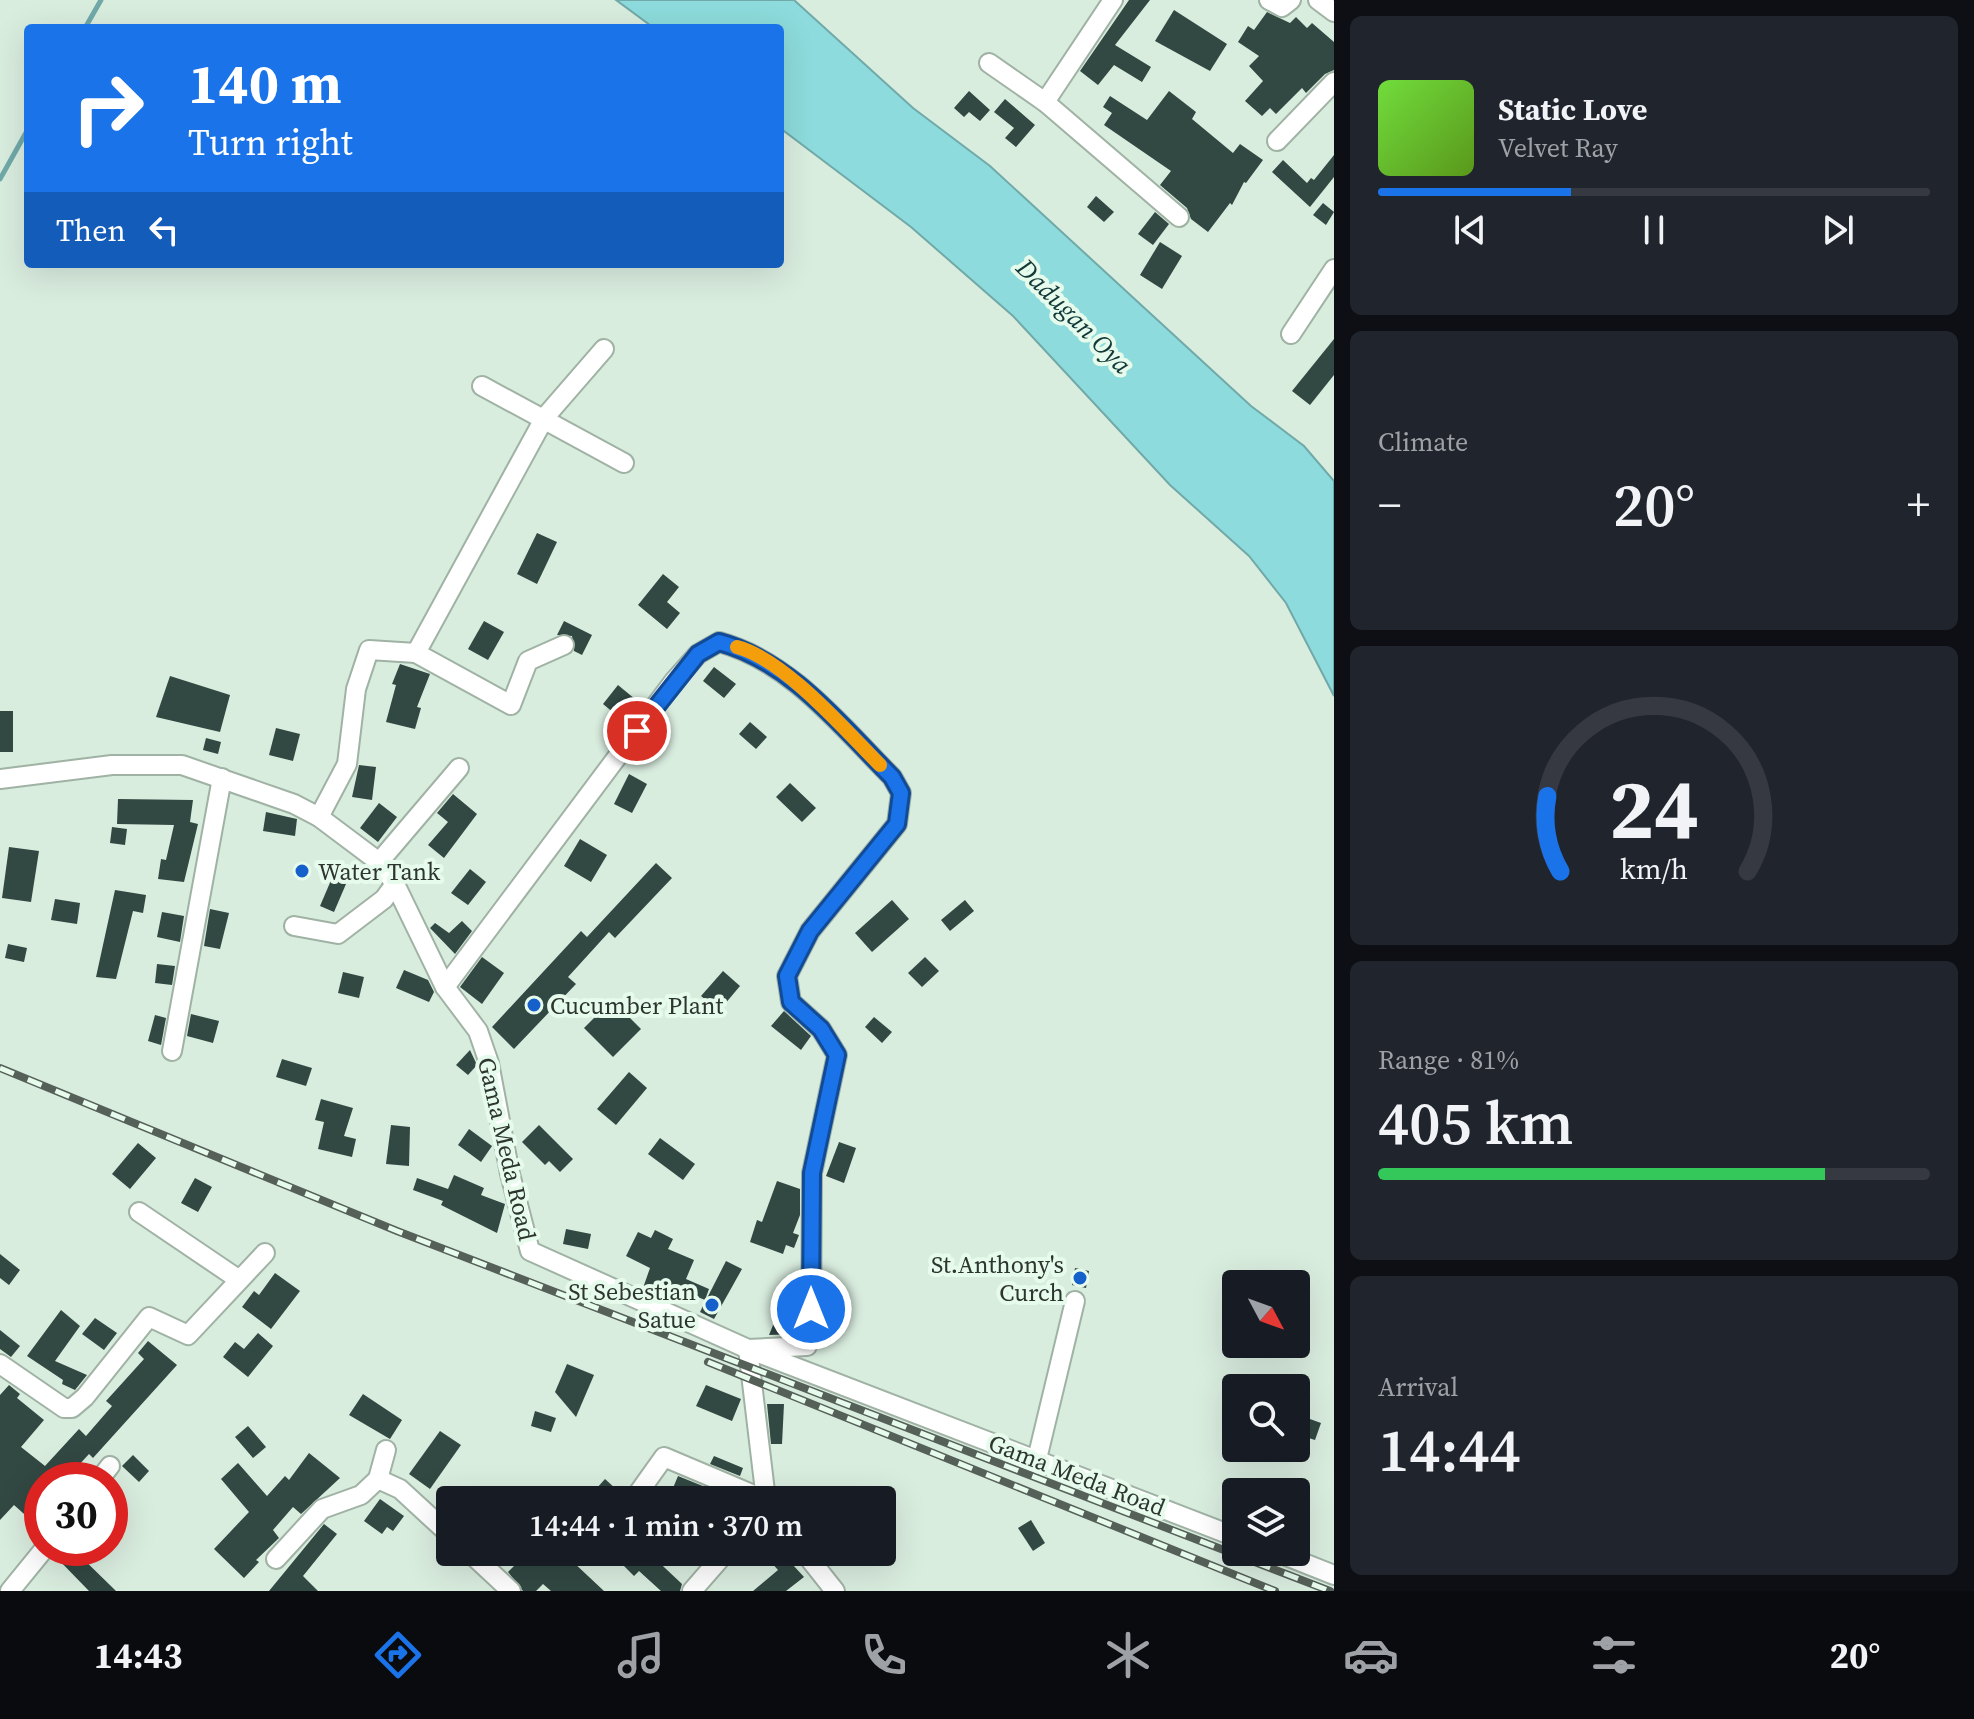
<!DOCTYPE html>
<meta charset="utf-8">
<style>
body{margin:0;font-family:"Source Serif 4",serif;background:#20242c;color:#f1f3f6;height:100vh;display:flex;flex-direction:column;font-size:30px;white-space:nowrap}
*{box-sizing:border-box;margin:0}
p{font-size:26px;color:#9ea1a6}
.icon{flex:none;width:44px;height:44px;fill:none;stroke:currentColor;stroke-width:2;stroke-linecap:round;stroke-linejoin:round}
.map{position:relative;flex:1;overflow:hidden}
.details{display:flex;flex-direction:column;gap:16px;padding:16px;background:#0d0f14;width:640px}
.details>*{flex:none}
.hud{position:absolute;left:24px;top:24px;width:760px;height:244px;border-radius:8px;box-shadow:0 8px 32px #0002;background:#1a73e8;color:#fff;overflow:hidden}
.needle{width:52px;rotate:131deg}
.controls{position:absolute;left:1222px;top:1270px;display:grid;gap:16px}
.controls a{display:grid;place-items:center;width:88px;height:88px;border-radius:8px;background:#171b24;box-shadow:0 8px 32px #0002;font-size:40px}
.speed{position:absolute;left:24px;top:1462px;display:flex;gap:16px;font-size:40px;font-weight:700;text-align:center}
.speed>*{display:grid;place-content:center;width:104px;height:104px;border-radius:50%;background:#171b24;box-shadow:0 8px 32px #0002;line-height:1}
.speed .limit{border:12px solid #d22;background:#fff;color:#111}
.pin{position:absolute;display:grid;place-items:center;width:68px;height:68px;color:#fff;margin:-34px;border:4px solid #fff;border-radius:50%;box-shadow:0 2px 8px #0007}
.me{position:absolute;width:88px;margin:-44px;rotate:0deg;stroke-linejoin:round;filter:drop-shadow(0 0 6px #0008)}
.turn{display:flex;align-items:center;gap:28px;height:168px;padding:0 32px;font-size:36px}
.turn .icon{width:104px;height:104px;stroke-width:2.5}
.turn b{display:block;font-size:56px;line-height:68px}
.then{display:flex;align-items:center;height:76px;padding:0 32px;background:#0003;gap:16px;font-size:30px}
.big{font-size:60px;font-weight:600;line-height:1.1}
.details .card{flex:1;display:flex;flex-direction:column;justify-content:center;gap:12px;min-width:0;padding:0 28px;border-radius:12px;background:#20242c}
.details .dial{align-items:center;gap:0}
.dial svg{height:208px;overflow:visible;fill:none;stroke:#363941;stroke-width:7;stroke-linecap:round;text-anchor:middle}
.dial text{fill:#f1f3f6;stroke:none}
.song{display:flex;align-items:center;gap:24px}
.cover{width:96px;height:96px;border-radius:12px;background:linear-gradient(135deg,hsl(100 70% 55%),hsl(90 70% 35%))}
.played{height:8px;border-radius:4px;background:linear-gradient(90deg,#1a73e8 35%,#363941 35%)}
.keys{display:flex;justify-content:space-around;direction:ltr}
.heat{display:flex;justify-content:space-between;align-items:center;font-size:44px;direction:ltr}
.charge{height:12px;border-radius:6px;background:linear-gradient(90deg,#34c759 81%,#363941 0)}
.trip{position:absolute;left:436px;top:1486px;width:460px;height:80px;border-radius:8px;background:#171b24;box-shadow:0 8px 32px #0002;font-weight:600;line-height:80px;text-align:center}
.tabs{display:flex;height:128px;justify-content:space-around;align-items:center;background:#090b0e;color:#9ea1a6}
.tabs .icon{width:56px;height:56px}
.tabs .selected{color:#1a73e8}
.tabs b{font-size:36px;color:#f1f3f6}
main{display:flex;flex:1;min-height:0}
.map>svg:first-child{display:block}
</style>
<main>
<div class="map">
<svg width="1334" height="1591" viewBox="0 0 1334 1591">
<rect width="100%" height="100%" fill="#d9eddf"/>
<polygon fill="#8ddbdc" stroke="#70a9a8" stroke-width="2" points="616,0 794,0 913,108 990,166 1251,406 1304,446 1334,481 1334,696 1286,603 1249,556 1170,485 1013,316 911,227 780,128 780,28 654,28"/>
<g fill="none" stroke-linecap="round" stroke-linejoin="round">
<g stroke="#70a9a8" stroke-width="5">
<polyline points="85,28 101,0"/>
<polyline points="0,179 28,129"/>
</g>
</g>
<g fill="#324842">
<polygon points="1129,0 1150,0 1115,45 1151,67 1142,82 1114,65 1098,85 1080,71"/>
<polygon points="1174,10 1227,44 1210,71 1155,41"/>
<polygon points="1267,12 1290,23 1296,17 1307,28 1312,23 1334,42 1334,70 1325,74 1306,93 1302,88 1276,114 1270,108 1262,116 1245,101 1263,81 1249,66 1259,56 1238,42 1248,26 1254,30"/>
<polygon points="969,91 990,110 980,121 969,112 964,117 954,108"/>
<polygon points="1169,91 1196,112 1192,119 1233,153 1240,144 1263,160 1246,183 1244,182 1232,205 1230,203 1208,232 1191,219 1187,208 1160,185 1171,171 1104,125 1112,113 1103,107 1110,96 1147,120"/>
<polygon points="1005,99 1035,125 1016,147 1005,138 1014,128 994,112"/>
<polygon points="1334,155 1334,177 1310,207 1272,172 1283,160 1307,183 1311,178 1314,180"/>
<polygon points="1096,196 1114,212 1104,222 1087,207"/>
<polygon points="1323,203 1334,212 1326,225 1313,215"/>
<polygon points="1155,212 1169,224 1153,245 1138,234"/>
<polygon points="1160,242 1182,256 1162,289 1140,275"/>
<polygon points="1334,339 1334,375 1310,405 1292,391"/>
<polygon points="537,533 557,542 537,584 517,574"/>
<polygon points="663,574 679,587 667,602 680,613 667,629 638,605"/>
<polygon points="484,621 504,632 488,660 468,649"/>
<polygon points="564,621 592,635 582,655 574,651 572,636 557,635"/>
<polygon points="400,664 430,674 417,707 421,708 415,729 386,722 396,685 392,684"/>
<polygon points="714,667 736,684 724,698 703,681"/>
<polygon points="170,676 230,695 220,732 156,717"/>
<polygon points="618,685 641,704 626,723 603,704"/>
<rect x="0" y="711" width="13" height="41"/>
<polygon points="750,722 767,737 756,749 739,734"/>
<polygon points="276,728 300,734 293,761 269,755"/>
<polygon points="206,738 221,742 218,754 203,750"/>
<polygon points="359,765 376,767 372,800 352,797"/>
<polygon points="629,774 647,784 632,813 614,804"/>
<polygon points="790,783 816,808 802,822 776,797"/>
<polygon points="453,794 477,814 444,858 428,845 448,822 437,813"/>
<polygon points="118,799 193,800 190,822 198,824 184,882 158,879 161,859 166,860 174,825 117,824"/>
<polygon points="379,803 397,817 378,842 360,828"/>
<polygon points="266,812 297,819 295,836 263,831"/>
<polygon points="112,827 127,829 125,845 110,843"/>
<polygon points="580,839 607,855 591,882 564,866"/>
<polygon points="9,847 39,851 31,902 2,898"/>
<polygon points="656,863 672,878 615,938 609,932 568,977 576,984 514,1049 492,1027 581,931 587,937"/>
<polygon points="470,869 486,882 468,905 451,893"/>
<polygon points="332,878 346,884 334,912 320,906"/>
<polygon points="115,890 146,895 143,913 133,911 116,979 96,977"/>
<polygon points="55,899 80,903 77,924 51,920"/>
<polygon points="892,900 909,919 872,952 855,933"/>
<polygon points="965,900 974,911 950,931 941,920"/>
<polygon points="210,909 229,913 220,949 204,946"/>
<polygon points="162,912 184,916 180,942 157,937"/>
<polygon points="462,921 472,931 455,954 430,928 435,923 449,933"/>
<polygon points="8,944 27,948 24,962 5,958"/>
<polygon points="482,957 504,973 482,1004 460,987"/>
<polygon points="925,957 939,971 922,987 908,973"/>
<polygon points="157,964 175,966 172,985 155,983"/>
<polygon points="404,970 428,980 434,992 429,1002 396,988"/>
<polygon points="723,971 740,986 719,1011 701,996"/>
<polygon points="343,972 364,977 359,998 338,993"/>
<polygon points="612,1000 641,1029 613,1057 584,1028"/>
<polygon points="784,1011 811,1036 801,1050 771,1026"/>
<polygon points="191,1014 219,1021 213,1043 187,1036"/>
<polygon points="155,1015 166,1018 161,1045 148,1041"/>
<polygon points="874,1017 892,1032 882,1043 865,1027"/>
<polygon points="470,1050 477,1065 468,1075 456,1065"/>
<polygon points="282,1059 312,1068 306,1086 276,1077"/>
<polygon points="629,1072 647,1088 616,1125 597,1109"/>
<polygon points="321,1099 353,1108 344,1136 356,1139 352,1157 318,1149 324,1122 315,1120"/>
<polygon points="391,1125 410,1127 409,1166 386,1164"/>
<polygon points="539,1125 573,1159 560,1172 549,1161 545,1165 522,1142"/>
<polygon points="469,1129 492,1146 481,1162 458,1145"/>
<polygon points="660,1138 695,1164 683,1180 648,1154"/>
<polygon points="839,1142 856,1148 844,1183 826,1176"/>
<polygon points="138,1143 156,1158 130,1189 112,1174"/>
<polygon points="454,1175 484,1188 481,1195 505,1204 497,1233 441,1205 443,1201 413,1190 417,1178 448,1189"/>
<polygon points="195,1178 212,1187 198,1212 181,1203"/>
<polygon points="777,1181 800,1189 800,1215 793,1233 799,1235 794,1248 786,1245 783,1254 750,1242 757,1220 762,1222"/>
<polygon points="566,1229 591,1234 588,1249 563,1244"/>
<polygon points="655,1230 673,1239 668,1249 694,1260 686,1279 709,1289 705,1300 662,1282 656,1295 643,1288 650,1268 626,1256 638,1232 651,1238"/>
<polygon points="0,1254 20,1270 9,1285 0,1278"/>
<polygon points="726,1261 742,1269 714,1319 700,1312"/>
<polygon points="1075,1268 1089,1271 1086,1288 1072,1285"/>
<polygon points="275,1273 300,1291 271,1329 242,1307 254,1291 259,1295"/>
<polygon points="831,1294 849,1300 841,1321 823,1315"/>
<polygon points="780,1308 799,1316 799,1334 769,1335"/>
<polygon points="61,1310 80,1326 55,1361 87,1375 75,1390 62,1384 63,1380 27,1356"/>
<polygon points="95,1318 117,1333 104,1350 82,1334"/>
<polygon points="0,1330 20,1346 11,1357 0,1349"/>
<polygon points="258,1333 273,1346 248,1377 223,1357 235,1342 244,1349"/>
<polygon points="148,1341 177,1365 93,1458 89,1454 65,1480 42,1480 42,1530 14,1505 0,1520 0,1395 9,1385 20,1394 17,1398 44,1420 21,1447 45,1466 79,1429 86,1436 112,1406 106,1401 144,1359 138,1353"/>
<polygon points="567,1364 594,1375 576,1417 555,1392"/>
<polygon points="706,1385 741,1399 732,1421 696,1406"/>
<polygon points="363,1394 402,1420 390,1439 349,1415"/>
<polygon points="767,1404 784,1404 782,1444 771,1444"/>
<polygon points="535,1411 556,1418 551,1432 531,1426"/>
<polygon points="1296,1414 1321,1423 1315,1440 1296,1434"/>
<polygon points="248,1426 266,1447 253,1458 235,1437"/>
<polygon points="440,1431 461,1445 430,1489 409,1474"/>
<polygon points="309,1453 340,1478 301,1514 293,1507 273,1530 279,1538 256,1560 259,1562 244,1578 214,1549 249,1512 221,1479 238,1463 267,1496 285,1476 289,1480"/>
<polygon points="133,1455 149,1471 139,1482 122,1466"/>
<polygon points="714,1456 743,1468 740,1476 710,1464"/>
<polygon points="678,1476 720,1493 717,1500 668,1500"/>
<polygon points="605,1479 628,1500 586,1500"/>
<polygon points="380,1499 404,1516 393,1531 387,1527 382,1534 364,1521"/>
<polygon points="1031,1520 1045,1543 1033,1551 1018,1528"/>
<polygon points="324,1524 337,1534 303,1576 318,1591 269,1591"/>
<polygon points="57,1548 72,1548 116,1591 89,1591 54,1555"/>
<polygon points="528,1552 581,1552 572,1561 604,1591 551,1591 543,1584 536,1591 523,1591 508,1572"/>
<polygon points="626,1552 648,1552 682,1584 680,1591 661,1591 639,1571 634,1576 618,1560"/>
<polygon points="781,1552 804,1577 786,1591 753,1591 778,1570 770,1561"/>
</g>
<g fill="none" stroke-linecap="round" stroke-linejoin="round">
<defs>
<g id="minor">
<polyline points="1269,0 1282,7 1291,0"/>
<polyline points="1318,0 1334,12"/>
<polyline points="989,63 1045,102 1113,0"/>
<polyline points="1045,102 1179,217"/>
<polyline points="1277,141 1334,82"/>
<polyline points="1291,334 1334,269"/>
<polyline points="482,386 624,463"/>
<polyline points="416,653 511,705 528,661 564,645"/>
<polyline points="0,779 112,765 182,765 294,804 319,817 379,862 395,884 445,987 478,1031 489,1063 510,1174 530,1251 748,1349 1236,1537"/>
<polyline points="319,817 347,764 356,689 369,650 416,653 545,417 604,349"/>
<polyline points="379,862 459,768"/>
<polyline points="294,926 338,934 384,899 395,884"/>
<path d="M445,987L674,681L698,654L719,642C790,661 841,726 892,777L901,793L897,824L810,931L787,976L791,1002L821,1029L837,1055L812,1173L811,1336L807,1346L748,1349L766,1500"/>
<polyline points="172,1051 222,778"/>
<polyline points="139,1212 238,1279"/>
<polyline points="0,1364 64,1408 72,1408 85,1397 149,1317 188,1335 265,1253"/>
<polyline points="1037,1459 1075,1301"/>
<polyline points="378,1479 386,1450"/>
<polyline points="99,1480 110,1466"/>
<polyline points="639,1492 664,1457 766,1500"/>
<polyline points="469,1552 511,1591"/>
<polyline points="804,1552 835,1591"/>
<polyline points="1276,1552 1334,1575"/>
<polyline points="276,1559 322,1509 361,1495 378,1479 400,1489 450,1535"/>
<polyline points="10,1591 45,1548"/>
<polyline points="692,1591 726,1552"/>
</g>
</defs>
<use href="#minor" stroke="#9fb2a4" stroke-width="22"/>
<use href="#minor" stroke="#fff" stroke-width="18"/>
<defs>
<g id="rail">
<polyline points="0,1068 397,1231 1330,1591"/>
<polyline points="708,1362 1275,1591"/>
</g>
</defs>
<use href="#rail" stroke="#556058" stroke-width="8"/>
<use href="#rail" stroke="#e6fbec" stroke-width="5" stroke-dasharray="15" stroke-linecap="butt"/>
</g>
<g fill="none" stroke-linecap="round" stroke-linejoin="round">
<defs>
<path id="route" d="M637,731L698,654L719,642C791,661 841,726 892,777L901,793L897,824L810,931L787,976L791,1002L821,1029L837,1055L812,1173L811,1309"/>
</defs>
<use href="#route" stroke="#114b97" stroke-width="20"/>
<use href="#route" stroke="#1a73e8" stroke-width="14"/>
<path stroke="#f59e0b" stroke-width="14" d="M737,647C785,660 844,729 880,765"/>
</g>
<g fill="#1660cb" stroke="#e6fbec" stroke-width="3">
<circle cx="302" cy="871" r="8"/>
<circle cx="534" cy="1005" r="8"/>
<circle cx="1080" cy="1278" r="8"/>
<circle cx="712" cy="1305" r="8"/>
</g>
<g text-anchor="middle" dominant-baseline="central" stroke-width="8" stroke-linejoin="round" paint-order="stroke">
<g font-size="24" fill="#2d352f" stroke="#e6fbec" text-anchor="start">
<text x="318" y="871">Water Tank</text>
<text x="550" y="1005">Cucumber Plant</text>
<text x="1064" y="1264" text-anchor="end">St.Anthony's<tspan x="1064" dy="28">Curch</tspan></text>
<text x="696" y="1291" text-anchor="end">St Sebestian<tspan x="696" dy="28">Satue</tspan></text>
</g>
<g font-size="24" fill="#2d352f" stroke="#e6fbec">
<text transform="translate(507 1149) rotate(77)">Gama Meda Road</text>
<text transform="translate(1077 1475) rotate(21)">Gama Meda Road</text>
</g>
<g font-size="26" font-style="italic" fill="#123839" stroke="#e6fbec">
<text transform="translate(1074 316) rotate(45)">Dadugan Oya</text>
</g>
</g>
</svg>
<div class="controls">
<a><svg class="needle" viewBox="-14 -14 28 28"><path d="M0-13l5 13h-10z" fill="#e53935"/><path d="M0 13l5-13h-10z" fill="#9ea1a6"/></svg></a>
<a><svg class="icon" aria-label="search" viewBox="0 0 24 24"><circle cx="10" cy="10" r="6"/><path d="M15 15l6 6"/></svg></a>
<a><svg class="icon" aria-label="layers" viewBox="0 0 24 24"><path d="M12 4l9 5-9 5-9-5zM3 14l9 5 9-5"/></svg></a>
</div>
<div class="speed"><div class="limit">30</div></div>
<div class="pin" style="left:637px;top:731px;background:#d93025"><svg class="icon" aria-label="arrive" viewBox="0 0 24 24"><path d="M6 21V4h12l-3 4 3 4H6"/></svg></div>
<svg class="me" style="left:811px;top:1309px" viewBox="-20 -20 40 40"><circle r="17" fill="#1a73e8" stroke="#fff" stroke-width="3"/><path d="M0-11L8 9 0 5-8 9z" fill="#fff"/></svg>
<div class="trip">14:44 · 1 min · 370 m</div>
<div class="hud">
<div class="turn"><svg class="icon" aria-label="right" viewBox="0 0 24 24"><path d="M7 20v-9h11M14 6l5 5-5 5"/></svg><div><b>140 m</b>Turn right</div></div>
<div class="then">Then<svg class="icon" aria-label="left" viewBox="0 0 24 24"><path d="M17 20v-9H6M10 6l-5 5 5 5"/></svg></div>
</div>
</div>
<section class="details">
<div class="card">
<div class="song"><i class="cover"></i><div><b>Static Love</b><p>Velvet Ray</p></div></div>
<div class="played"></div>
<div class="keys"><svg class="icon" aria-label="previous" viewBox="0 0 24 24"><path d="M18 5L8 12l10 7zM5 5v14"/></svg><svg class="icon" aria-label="pause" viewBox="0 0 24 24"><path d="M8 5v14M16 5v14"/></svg><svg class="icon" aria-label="next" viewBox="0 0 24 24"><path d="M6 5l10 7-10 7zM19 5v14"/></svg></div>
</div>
<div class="card"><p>Climate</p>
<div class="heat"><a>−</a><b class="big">20°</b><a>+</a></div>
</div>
<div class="card dial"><svg viewBox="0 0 100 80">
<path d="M14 69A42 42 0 1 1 86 69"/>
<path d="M14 69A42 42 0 0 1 9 40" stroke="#1a73e8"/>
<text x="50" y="56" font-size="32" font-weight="700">24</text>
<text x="50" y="72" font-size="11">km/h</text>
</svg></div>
<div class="card"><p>Range · 81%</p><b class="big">405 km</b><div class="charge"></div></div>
<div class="card"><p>Arrival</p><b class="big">14:44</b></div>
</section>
</main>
<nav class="tabs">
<b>14:43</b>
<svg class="icon selected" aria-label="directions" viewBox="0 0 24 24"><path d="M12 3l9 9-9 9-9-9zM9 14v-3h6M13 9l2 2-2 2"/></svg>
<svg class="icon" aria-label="music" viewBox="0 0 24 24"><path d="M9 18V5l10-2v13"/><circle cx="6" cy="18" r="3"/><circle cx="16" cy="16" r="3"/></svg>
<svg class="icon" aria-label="phone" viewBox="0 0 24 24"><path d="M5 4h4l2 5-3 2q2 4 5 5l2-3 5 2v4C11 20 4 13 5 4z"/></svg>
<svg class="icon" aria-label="climate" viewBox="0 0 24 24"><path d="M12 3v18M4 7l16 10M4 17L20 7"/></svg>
<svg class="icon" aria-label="car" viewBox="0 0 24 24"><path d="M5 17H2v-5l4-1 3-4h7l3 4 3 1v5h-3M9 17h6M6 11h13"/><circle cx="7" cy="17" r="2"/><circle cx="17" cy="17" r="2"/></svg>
<svg class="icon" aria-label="filters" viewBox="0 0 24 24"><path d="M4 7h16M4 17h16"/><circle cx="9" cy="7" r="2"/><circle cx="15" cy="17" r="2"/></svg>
<b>20°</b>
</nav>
